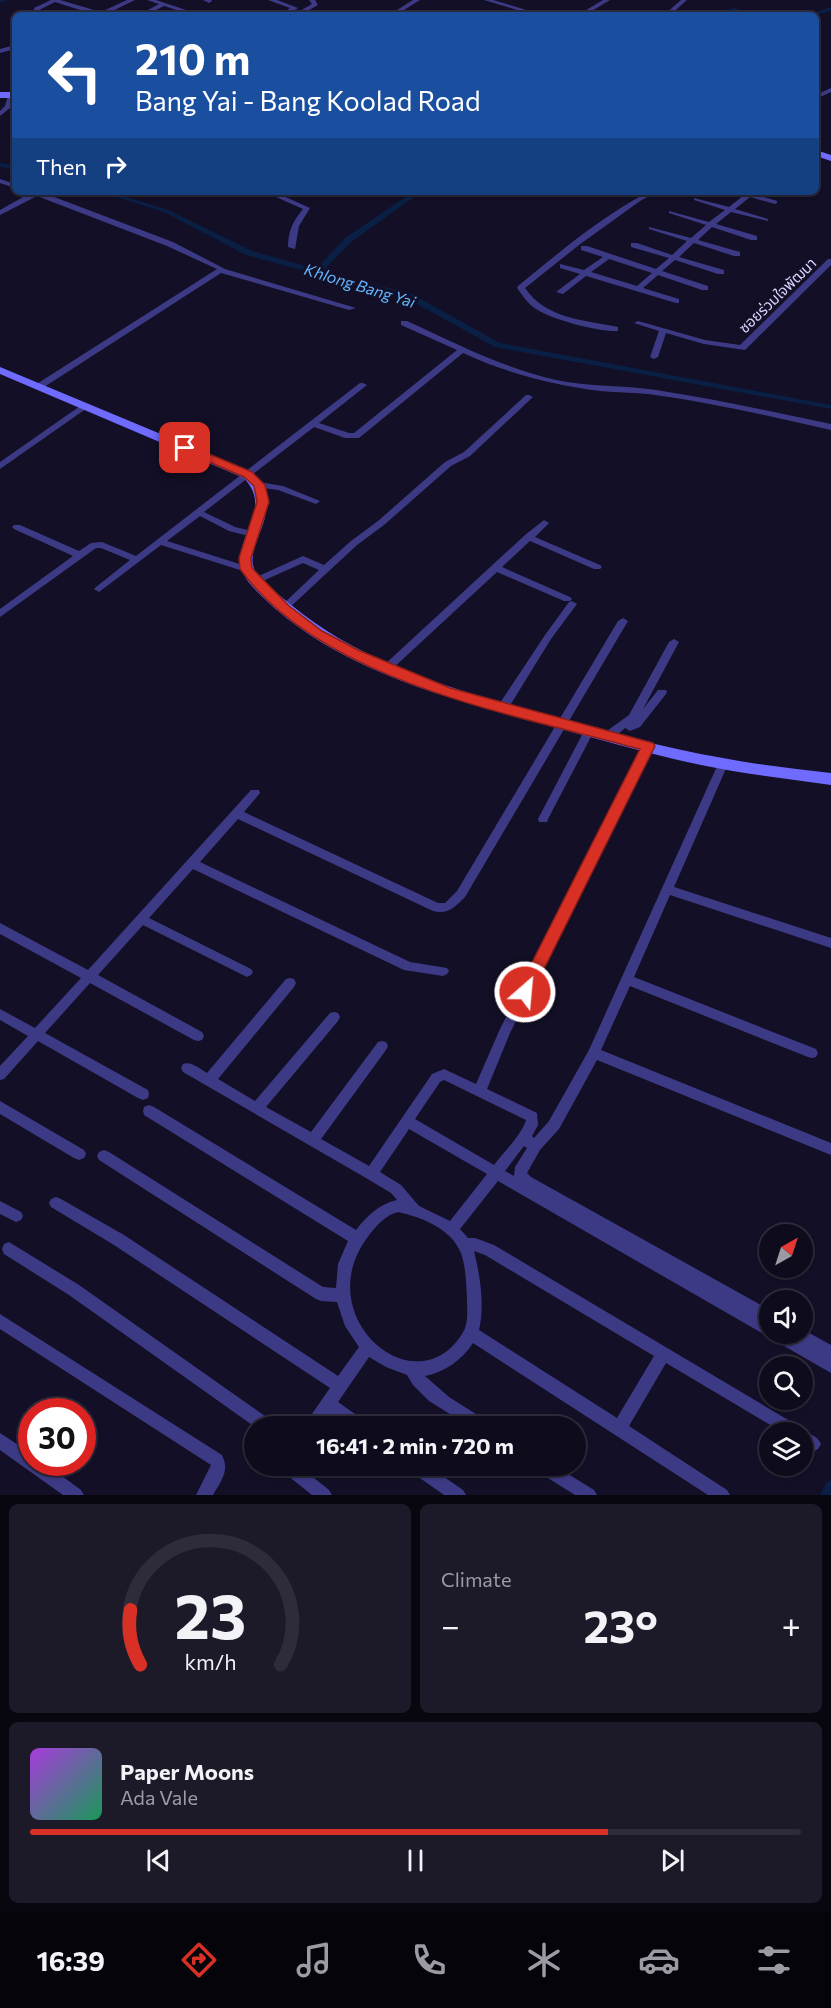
<!DOCTYPE html>
<meta charset="utf-8">
<style>
body{margin:0;font-family:Commissioner,"Noto Sans Thai",sans-serif;background:#1c1929;color:#f1f3f6;height:100vh;display:flex;flex-direction:column;font-size:22px;white-space:nowrap}
*{box-sizing:border-box;margin:0}
p{font-size:20px;color:#9b9ba3}
.icon{flex:none;width:33px;height:33px;fill:none;stroke:currentColor;stroke-width:2;stroke-linecap:round;stroke-linejoin:round}
.map{position:relative;height:1495px;overflow:hidden}
.details{display:flex;flex-direction:column;gap:9px;padding:9px;background:#08060f;flex:1}
.details>*{flex:none}
.top-card{position:absolute;left:12px;top:12px;width:807px;height:183px;border-radius:9px;box-shadow:0 2px 4px #0004,0 0 0 2px #2e2b3b;background:#1a4fa0;color:#fff;overflow:hidden}
.needle{width:39px;rotate:39deg}
.fabs{position:absolute;left:759px;top:1224px;display:grid;gap:12px}
.fabs a{display:grid;place-items:center;width:54px;height:54px;border-radius:50%;background:#0e0b1c;box-shadow:0 2px 4px #0004,0 0 0 2px #2e2b3b;font-size:30px}
.speed{position:absolute;left:18px;top:1398px;display:flex;gap:12px;font-size:30px;font-weight:700;text-align:center}
.speed>*{display:grid;place-content:center;width:78px;height:78px;border-radius:50%;background:#0e0b1c;box-shadow:0 2px 4px #0004,0 0 0 2px #2e2b3b;line-height:1}
.speed .limit{border:9px solid #d22;background:#fff;color:#111}
.pin{position:absolute;display:grid;place-items:center;width:51px;height:51px;color:#fff;margin:-26px;border-radius:12px;box-shadow:0 3px 9px #0006}
.me{position:absolute;width:66px;margin:-33px;rotate:27deg;stroke-linejoin:round;filter:drop-shadow(0 0 4px #0008)}
.turn{display:flex;align-items:center;gap:21px;height:126px;padding:0 24px;font-size:27px}
.turn .icon{width:78px;height:78px;stroke-width:2.5}
.turn b{display:block;font-size:42px;line-height:51px}
.then{display:flex;align-items:center;height:57px;padding:0 24px;background:#0003;gap:12px;font-size:22px}
.big{font-size:45px;font-weight:700;line-height:1.1}
.details .card{flex:1;display:flex;flex-direction:column;justify-content:center;gap:9px;min-width:0;padding:0 21px;border-radius:9px;background:#1c1929}
.details .dial{align-items:center;gap:0}
.dial svg{height:156px;overflow:visible;fill:none;stroke:#2e2b3b;stroke-width:7;stroke-linecap:round;text-anchor:middle}
.dial text{fill:#f1f3f6;stroke:none}
.song{display:flex;align-items:center;gap:18px}
.cover{width:72px;height:72px;border-radius:9px;background:linear-gradient(135deg,hsl(280 70% 55%),hsl(150 70% 35%))}
.played{height:6px;border-radius:3px;background:linear-gradient(90deg,#d93025 75%,#2e2b3b 75%)}
.keys{display:flex;justify-content:space-around;direction:ltr}
.heat{display:flex;justify-content:space-between;align-items:center;font-size:33px;direction:ltr}
.details .tiles{flex:1;display:grid;gap:9px;grid-template-columns:1fr 1fr}
.card:last-child{grid-column:span 2}
.trip{position:absolute;left:244px;top:1416px;width:342px;height:60px;border-radius:30px;background:#0e0b1c;box-shadow:0 2px 4px #0004,0 0 0 2px #2e2b3b;font-weight:700;line-height:60px;text-align:center}
.menu{display:flex;height:96px;justify-content:space-around;align-items:center;background:#06040b;color:#9b9ba3}
.menu .icon{width:42px;height:42px}
.menu .active{color:#d93025}
.menu b{font-size:27px;color:#f1f3f6}
.map>svg:first-child{display:block}
</style>
<div class="map">
<svg width="831" height="1495" viewBox="0 0 831 1495">
<rect width="100%" height="100%" fill="#130f26"/>
<g fill="none" stroke-linecap="round" stroke-linejoin="round">
<g fill="#0a1f44" fill-rule="evenodd">
<polygon points="0,0 6,0 0,3"/>
<polygon points="831,7 831,11 816,15 808,15"/>
<path d="M734,8L762,15C753,15 745,13 736,12C726,11 715,15 705,15Z"/>
<polygon points="0,163 15,165 15,169 0,167"/>
<polygon points="100,192 110,192 168,210 252,251 316,269 345,238 413,192 421,192 351,242 323,271 412,294 500,343 831,405 831,409 495,347 406,298 246,255 164,212"/>
<polygon points="831,1480 831,1495 820,1495 826,1483"/>
</g>
<g fill="#3d3a85" fill-rule="evenodd">
<polygon points="51,0 60,0 101,12 127,0 135,0 104,15 96,15 55,2 39,10 49,15 35,13 34,8"/>
<polygon points="147,0 156,0 192,12 189,14 164,6 152,12 148,12 148,10 159,4"/>
<polygon points="203,0 211,0 212,1 209,3"/>
<polygon points="268,0 277,0 298,8 287,15 280,15 290,8"/>
<polygon points="309,0 315,0 318,5 300,15 293,15 312,4"/>
<polygon points="413,0 420,0 396,15 389,15"/>
<polygon points="484,0 493,0 543,15 534,15"/>
<polygon points="603,0 610,0 585,15 578,15"/>
<polygon points="681,0 687,0 670,15 664,15"/>
<polygon points="15,45 15,49 0,53 0,49"/>
<polygon points="831,88 831,92 816,99 816,95"/>
<polygon points="11,94 14,96 10,108 0,116 0,111 5,106 8,96"/>
<polygon points="0,179 15,184 15,188 0,183"/>
<polygon points="32,192 41,192 173,242 225,269 356,308 349,310 221,273 41,389 35,389 35,385 217,269 167,246 37,196 0,215 0,210"/>
<path d="M275,192H281V195L310,208L299,226L295,249L288,247C288,231 293,221 303,209L276,197Z"/>
<path d="M649,192H657L640,201L579,245L525,288C546,319 584,320 618,327V331C598,332 553,320 536,309C528,304 523,296 517,288L518,286C559,253 601,216 649,192Z"/>
<path d="M741,192H755L754,194L777,201V203L775,204L750,197L735,209L768,219V221L731,212L716,224L757,236V240H751L712,227L698,240L740,252V256H734L694,243L679,257L724,270V274H718L675,260L662,271L708,286V290H702L658,275L643,288L679,299V303H676L586,276L563,294L556,292L580,274L560,268V264L584,270L603,257L581,250V246H587L656,269L669,258L631,247V243H637L672,255L687,241L649,229V227L691,238L706,225L669,213V211L709,222L725,210L694,200V198L729,207L744,195ZM609,259L652,273L637,286L591,272Z"/>
<polygon points="828,259 831,259 831,265 745,350 704,344 666,333 658,357 654,359 650,357 659,331 634,323 638,321 705,340 740,345"/>
<path d="M401,321H407C455,343 503,368 556,380C589,387 623,385 656,390C715,399 773,412 831,424V430C773,417 714,403 655,395C637,392 618,393 600,391C553,385 506,373 463,353L359,438H345L314,427L204,512L235,527L256,532L258,534L256,536L253,537L229,531L200,516L167,541L249,567L251,569L249,571H243L161,545L99,592L94,589L96,587L130,560L101,548H96L0,617V609L73,556L14,529L12,527L14,525H20L79,551L91,543L102,542L136,556L360,383H363L367,385L319,423L349,433H354L457,350L401,325Z"/>
<polygon points="526,395 529,395 533,397 470,456 451,466 384,525 357,545 287,610 281,610 279,608 319,570 303,563 258,583 252,583 250,581 252,579 303,556 324,565 351,541 378,521 445,462 464,452"/>
<polygon points="83,404 89,404 90,406 0,469 0,462"/>
<polygon points="259,482 283,486 320,501 316,504 278,490 256,487 255,485"/>
<polygon points="544,520 549,523 535,537 600,565 602,567 600,569 594,569 530,541 502,567 570,597 572,599 570,601 564,601 497,572 391,670 383,670 382,668 383,666 525,535"/>
<polygon points="572,601 577,604 551,639 506,712 498,712 497,709 498,706 545,635 569,602"/>
<path d="M623,618L628,621L465,897C455,907 448,915 433,911L238,819L200,862L410,962L447,968L449,971L447,974L443,976L404,970L193,869L149,918L251,969L253,972L251,975L247,977L143,925L98,975L202,1032L204,1036L202,1040L198,1041L194,1040L90,983L45,1033L148,1090L149,1094L148,1098L143,1100L138,1098L38,1041L4,1079L0,1080V1066L28,1036L0,1020V1009L35,1028L81,978L0,934V923L88,970L251,790H259L260,793L244,812L438,903H445L457,891L618,621Z"/>
<polygon points="674,639 679,642 643,709 658,690 666,690 667,692 666,694 640,727 630,731 625,728 612,739 604,739 603,736 604,733 629,715 669,642"/>
<polygon points="589,727 594,731 548,819 547,822 539,822 538,819 584,731"/>
<path d="M648,742L653,746L510,1033L487,1089L537,1113L538,1125L532,1136L534,1138L549,1121L589,1050L718,764L723,760L727,761L728,764L674,887L831,938V948L670,895L634,977L816,1049L818,1053L816,1057L812,1058L808,1057L630,986L601,1050L831,1143V1155L597,1060L559,1129L540,1150L527,1173L531,1177L770,1310V1334H802V1329L831,1345V1373L498,1181L460,1229L468,1238H475L494,1245L800,1427C805,1434 817,1434 821,1444L818,1449L813,1452L802,1446V1432H782L666,1363L629,1426L727,1490L730,1495H708L473,1343C462,1360 445,1372 425,1376L449,1397L487,1421L489,1426H469L429,1401L413,1385L407,1375L386,1367L369,1357L338,1402L365,1421L367,1426H348L329,1414L321,1426H305L307,1421L330,1388L114,1245L51,1207L49,1203L51,1199L56,1197L61,1199L124,1235L338,1376L359,1347L345,1326L337,1302L321,1301L316,1299L99,1160L97,1156L99,1152L104,1150L109,1152L323,1287L336,1288L338,1264L348,1241L144,1115L143,1111L144,1107L149,1105L154,1107L356,1230C367,1216 379,1204 397,1200L391,1193L366,1178L183,1072L181,1068L183,1064C191,1061 200,1069 207,1073L286,979L290,978L294,979L296,983L294,987L218,1079L255,1101L330,1013L334,1012L338,1013L340,1017L338,1021L266,1107L311,1132L378,1042L382,1041L386,1042L388,1046L386,1050L321,1139L369,1166L432,1074L444,1069L476,1084L500,1029L643,746ZM444,1080L526,1120C523,1133 503,1153 494,1165L415,1119L440,1082ZM409,1129L487,1174L450,1221L419,1206L401,1185L380,1172ZM524,1146L527,1148L515,1167L514,1176L505,1171ZM398,1212C420,1217 448,1227 459,1249C466,1262 466,1283 467,1298C467,1309 469,1324 462,1334C415,1408 309,1317 367,1238C375,1227 385,1215 398,1212ZM474,1251L485,1255L654,1356L617,1418L479,1330C485,1305 480,1276 474,1251Z"/>
<polygon points="0,1101 84,1150 86,1154 84,1158 79,1160 74,1158 0,1114"/>
<polygon points="0,1201 21,1212 23,1216 21,1220 16,1222 0,1214"/>
<polygon points="9,1242 79,1285 272,1421 274,1426 255,1427 69,1295 4,1254 2,1249 4,1244"/>
<path d="M0,1314L222,1455C230,1471 221,1481 213,1495H196L211,1465L0,1329Z"/>
<polygon points="0,1433 32,1454 32,1462 43,1462 81,1490 84,1495 63,1495 0,1450"/>
<polygon points="279,1466 299,1466 329,1490 332,1495 312,1495 282,1471"/>
<polygon points="407,1466 428,1466 463,1490 466,1495 444,1495 410,1471"/>
<polygon points="534,1466 555,1466 594,1490 597,1495 575,1495 537,1471"/>
</g>
<g fill="#6f6bff" fill-rule="evenodd">
<rect x="0" y="92" width="15" height="6"/>
<polygon points="816,150 831,155 831,161 816,156"/>
<path d="M0,367L252,472C292,515 234,547 259,577C268,587 280,595 290,604C363,665 456,690 546,715C605,731 663,748 723,758C759,765 795,769 831,773V785C788,779 744,774 701,765C648,754 595,738 543,724C440,696 327,667 252,586C215,546 280,517 244,478L0,374Z"/>
</g>
</g>
<path fill="#d93025" stroke="#8d1f18" stroke-width="1.5" d="M185,444L252,472L265,485L269,502L251,558L252,568L289,606L322,631L358,650L450,688L653,743L655,746L530,997L525,999L519,997L517,992L640,749C513,714 322,682 240,569L239,558L257,502L254,486L244,477L181,450L180,448Z"/>
<g text-anchor="middle" dominant-baseline="central" stroke-width="6" stroke-linejoin="round" paint-order="stroke">
<g font-size="15" fill="#d9d4ff" stroke="#130f26">
<text transform="translate(777 295) rotate(-44)">ซอยร่วมใจพัฒนา</text>
</g>
<g font-size="16" font-style="italic" fill="#62b6ff" stroke="#130f26">
<text transform="translate(360 285) rotate(17)">Khlong Bang Yai</text>
</g>
</g>
</svg>
<div class="fabs">
<a><svg class="needle" viewBox="-14 -14 28 28"><path d="M0-13l5 13h-10z" fill="#e53935"/><path d="M0 13l5-13h-10z" fill="#9b9ba3"/></svg></a>
<a><svg class="icon" aria-label="sound" viewBox="0 0 24 24"><path d="M4 9h4l5-4v14l-5-4H4zM17 9q2 3 0 6"/></svg></a>
<a><svg class="icon" aria-label="search" viewBox="0 0 24 24"><circle cx="10" cy="10" r="6"/><path d="M15 15l6 6"/></svg></a>
<a><svg class="icon" aria-label="layers" viewBox="0 0 24 24"><path d="M12 4l9 5-9 5-9-5zM3 14l9 5 9-5"/></svg></a>
</div>
<div class="speed"><div class="limit">30</div></div>
<div class="pin" style="left:185px;top:448px;background:#d93025"><svg class="icon" aria-label="arrive" viewBox="0 0 24 24"><path d="M6 21V4h12l-3 4 3 4H6"/></svg></div>
<svg class="me" style="left:525px;top:992px" viewBox="-20 -20 40 40"><circle r="17" fill="#d93025" stroke="#fff" stroke-width="3"/><path d="M0-11L8 9 0 5-8 9z" fill="#fff"/></svg>
<div class="trip">16:41 · 2 min · 720 m</div>
<div class="top-card">
<div class="turn"><svg class="icon" aria-label="left" viewBox="0 0 24 24"><path d="M17 20v-9H6M10 6l-5 5 5 5"/></svg><div><b>210 m</b>Bang Yai - Bang Koolad Road</div></div>
<div class="then">Then<svg class="icon" aria-label="right" viewBox="0 0 24 24"><path d="M7 20v-9h11M14 6l5 5-5 5"/></svg></div>
</div>
</div>
<section class="details">
<div class="tiles">
<div class="card dial"><svg viewBox="0 0 100 80">
<path d="M14 69A42 42 0 1 1 86 69"/>
<path d="M14 69A42 42 0 0 1 9 41" stroke="#d93025"/>
<text x="50" y="56" font-size="32" font-weight="700">23</text>
<text x="50" y="72" font-size="11">km/h</text>
</svg></div>
<div class="card"><p>Climate</p>
<div class="heat"><a>−</a><b class="big">23°</b><a>+</a></div>
</div>
<div class="card">
<div class="song"><i class="cover"></i><div><b>Paper Moons</b><p>Ada Vale</p></div></div>
<div class="played"></div>
<div class="keys"><svg class="icon" aria-label="previous" viewBox="0 0 24 24"><path d="M18 5L8 12l10 7zM5 5v14"/></svg><svg class="icon" aria-label="pause" viewBox="0 0 24 24"><path d="M8 5v14M16 5v14"/></svg><svg class="icon" aria-label="next" viewBox="0 0 24 24"><path d="M6 5l10 7-10 7zM19 5v14"/></svg></div>
</div>
</div>
</section>
<nav class="menu">
<b>16:39</b>
<svg class="icon active" aria-label="directions" viewBox="0 0 24 24"><path d="M12 3l9 9-9 9-9-9zM9 14v-3h6M13 9l2 2-2 2"/></svg>
<svg class="icon" aria-label="music" viewBox="0 0 24 24"><path d="M9 18V5l10-2v13"/><circle cx="6" cy="18" r="3"/><circle cx="16" cy="16" r="3"/></svg>
<svg class="icon" aria-label="phone" viewBox="0 0 24 24"><path d="M5 4h4l2 5-3 2q2 4 5 5l2-3 5 2v4C11 20 4 13 5 4z"/></svg>
<svg class="icon" aria-label="climate" viewBox="0 0 24 24"><path d="M12 3v18M4 7l16 10M4 17L20 7"/></svg>
<svg class="icon" aria-label="car" viewBox="0 0 24 24"><path d="M5 17H2v-5l4-1 3-4h7l3 4 3 1v5h-3M9 17h6M6 11h13"/><circle cx="7" cy="17" r="2"/><circle cx="17" cy="17" r="2"/></svg>
<svg class="icon" aria-label="filters" viewBox="0 0 24 24"><path d="M4 7h16M4 17h16"/><circle cx="9" cy="7" r="2"/><circle cx="15" cy="17" r="2"/></svg>
</nav>
